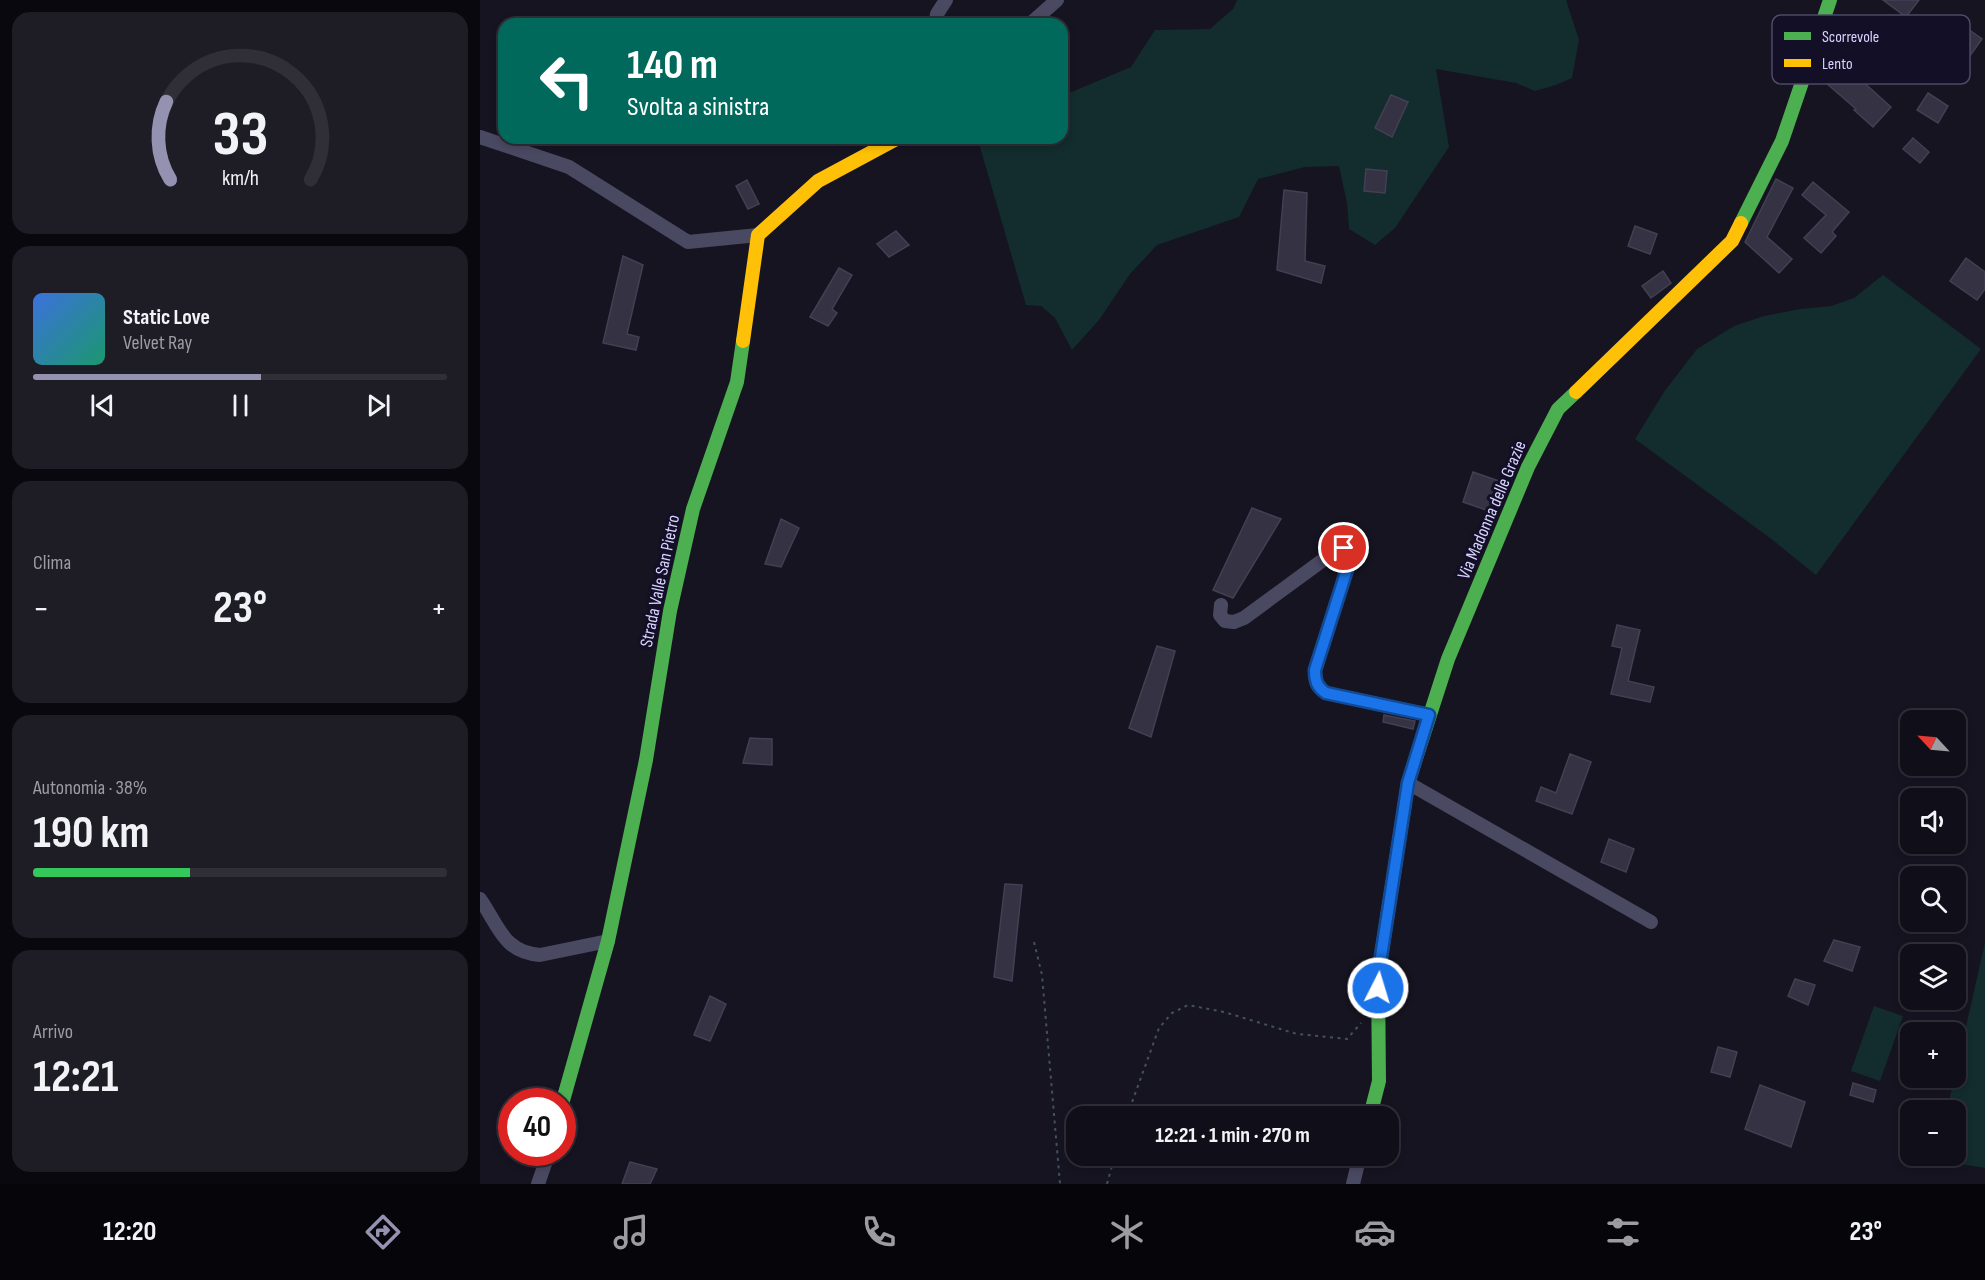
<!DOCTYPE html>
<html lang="it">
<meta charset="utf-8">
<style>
body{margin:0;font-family:"Sofia Sans Condensed",sans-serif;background:#1e1d26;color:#f1f3f6;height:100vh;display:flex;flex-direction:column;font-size:22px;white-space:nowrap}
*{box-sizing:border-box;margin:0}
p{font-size:20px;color:#9c9ca2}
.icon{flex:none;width:33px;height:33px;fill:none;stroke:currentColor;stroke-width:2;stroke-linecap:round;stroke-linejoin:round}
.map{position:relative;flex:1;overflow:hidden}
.sheet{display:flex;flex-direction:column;gap:12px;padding:12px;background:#09080e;width:480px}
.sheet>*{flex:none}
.hud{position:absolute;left:18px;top:18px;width:570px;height:126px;border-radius:18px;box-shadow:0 3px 9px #0003,0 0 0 2px #302f38;background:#00695c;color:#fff;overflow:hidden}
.needle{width:39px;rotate:296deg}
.fabs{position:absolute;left:1420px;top:710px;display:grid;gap:12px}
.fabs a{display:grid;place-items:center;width:66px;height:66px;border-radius:12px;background:#100f19;box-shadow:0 3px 9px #0003,0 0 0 2px #302f38;font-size:30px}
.speed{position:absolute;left:18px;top:1088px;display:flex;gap:12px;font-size:30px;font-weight:700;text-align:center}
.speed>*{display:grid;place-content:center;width:78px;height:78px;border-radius:50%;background:#100f19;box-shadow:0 3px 9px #0003,0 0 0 2px #302f38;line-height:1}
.speed .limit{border:9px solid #d22;background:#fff;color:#111}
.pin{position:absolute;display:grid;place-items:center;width:51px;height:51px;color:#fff;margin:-26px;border:3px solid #fff;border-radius:50%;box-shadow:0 2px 6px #0007}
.me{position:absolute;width:66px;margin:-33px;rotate:5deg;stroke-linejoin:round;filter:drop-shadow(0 0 4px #0008)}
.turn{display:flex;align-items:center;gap:21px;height:126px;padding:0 30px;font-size:27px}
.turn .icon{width:78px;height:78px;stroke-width:2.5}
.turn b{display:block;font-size:42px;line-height:51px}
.big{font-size:45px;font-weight:700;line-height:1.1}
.sheet .card{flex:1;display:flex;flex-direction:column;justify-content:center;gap:9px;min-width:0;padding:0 21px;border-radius:18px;background:#1e1d26}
.sheet .dial{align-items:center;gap:0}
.dial svg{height:156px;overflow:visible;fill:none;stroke:#302f38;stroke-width:7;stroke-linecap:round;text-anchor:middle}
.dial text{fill:#f1f3f6;stroke:none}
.song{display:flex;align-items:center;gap:18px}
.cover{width:72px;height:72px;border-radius:9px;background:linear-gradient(135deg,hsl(220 70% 55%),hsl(160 70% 35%))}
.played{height:6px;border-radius:3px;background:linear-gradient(90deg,#9591b1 55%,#302f38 55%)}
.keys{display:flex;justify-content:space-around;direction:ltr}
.heat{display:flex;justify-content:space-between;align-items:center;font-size:33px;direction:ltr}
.charge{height:9px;border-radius:4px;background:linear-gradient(90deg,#34c759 38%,#302f38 0)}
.trip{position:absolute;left:586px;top:1106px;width:333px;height:60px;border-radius:18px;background:#100f19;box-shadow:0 3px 9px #0003,0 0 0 2px #302f38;font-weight:700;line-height:60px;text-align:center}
.tab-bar{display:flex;height:96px;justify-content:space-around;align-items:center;background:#06060a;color:#9c9ca2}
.tab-bar .icon{width:42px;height:42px}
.tab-bar .active{color:#9591b1}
.tab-bar b{font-size:27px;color:#f1f3f6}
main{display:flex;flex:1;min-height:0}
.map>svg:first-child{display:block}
</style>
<main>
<section class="sheet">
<div class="card dial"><svg viewBox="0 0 100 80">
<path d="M14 69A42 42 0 1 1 86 69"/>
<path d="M14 69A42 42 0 0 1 12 29" stroke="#9591b1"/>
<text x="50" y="56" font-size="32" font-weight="700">33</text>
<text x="50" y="72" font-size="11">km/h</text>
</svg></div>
<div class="card">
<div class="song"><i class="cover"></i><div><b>Static Love</b><p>Velvet Ray</p></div></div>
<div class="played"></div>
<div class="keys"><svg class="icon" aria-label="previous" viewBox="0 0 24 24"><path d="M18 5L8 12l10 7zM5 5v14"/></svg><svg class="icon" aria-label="pause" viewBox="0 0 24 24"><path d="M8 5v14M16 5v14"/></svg><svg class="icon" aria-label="next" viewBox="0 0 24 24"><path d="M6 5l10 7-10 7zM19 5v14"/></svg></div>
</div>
<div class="card"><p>Clima</p>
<div class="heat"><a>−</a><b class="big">23°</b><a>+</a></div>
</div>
<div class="card"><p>Autonomia · 38%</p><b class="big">190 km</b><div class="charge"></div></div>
<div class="card"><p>Arrivo</p><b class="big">12:21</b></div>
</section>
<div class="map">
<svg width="1505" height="1184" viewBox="0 0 1505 1184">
<rect width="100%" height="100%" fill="#161421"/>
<g fill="#132c2d">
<polygon points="757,0 1086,0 1099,40 1092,78 1076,85 1055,91 1036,83 956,69 969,147 915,228 895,245 869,229 867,203 859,166 825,167 778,179 759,217 677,245 650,274 619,320 592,350 575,318 561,306 546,305 498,140 502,138 582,138 582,96 651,67 675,30 730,29 753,9"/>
<polygon points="1403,275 1501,349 1336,575 1290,538 1155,439 1184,392 1217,349 1254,326 1284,316 1320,309 1351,306 1374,298"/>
<polygon points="1505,943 1505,1168 1456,1160 1457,1155 1476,1155 1476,1110 1467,1110"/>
<polygon points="1394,1006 1423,1016 1400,1081 1371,1071"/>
</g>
<g fill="#343243" stroke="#433f54" stroke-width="1.5">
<polygon points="1403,0 1439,0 1426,17"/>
<polygon points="1481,24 1502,39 1487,60 1466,45"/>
<polygon points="1362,63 1411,107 1393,127 1374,110 1376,109 1345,82"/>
<polygon points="1448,93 1468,106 1458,123 1437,110"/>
<polygon points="911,95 928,102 912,137 895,128"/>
<polygon points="1433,138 1449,152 1440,163 1423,149"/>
<polygon points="886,169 907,171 905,193 884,191"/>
<polygon points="1296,179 1313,188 1287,237 1312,259 1299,273 1265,242"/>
<polygon points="267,180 279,204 268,209 256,186"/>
<polygon points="1333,182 1369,212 1352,232 1356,236 1341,253 1324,238 1346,215 1322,195"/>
<polygon points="804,190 827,193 825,261 845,266 841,283 797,270"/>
<polygon points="1155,226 1177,234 1170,254 1148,246"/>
<polygon points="416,231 429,245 409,257 397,244"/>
<polygon points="143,256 163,265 147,334 159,337 156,350 123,343"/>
<polygon points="1486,258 1505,272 1505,289 1497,300 1470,281"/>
<polygon points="359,268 372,275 352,309 357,313 348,326 330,317"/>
<polygon points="1183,271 1191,283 1171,298 1162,286"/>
<polygon points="993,472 1019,481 1009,511 983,502"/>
<polygon points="772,508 801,519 753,598 733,590"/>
<polygon points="301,519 319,528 301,567 285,564"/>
<polygon points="1137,625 1160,630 1148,681 1174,687 1170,702 1131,694 1142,648 1132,646"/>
<polygon points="677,646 695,651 671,737 649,728"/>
<polygon points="904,715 935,721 933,729 903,722"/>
<polygon points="270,738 292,739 292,765 263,763"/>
<polygon points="1090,754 1111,762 1092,814 1056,801 1061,787 1076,793"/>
<polygon points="1129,839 1154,849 1146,872 1121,862"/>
<polygon points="525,884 542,885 532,981 514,977"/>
<polygon points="1354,940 1380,947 1372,971 1344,961"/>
<polygon points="1315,979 1335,985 1328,1005 1308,996"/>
<polygon points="230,996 246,1004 230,1041 214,1035"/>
<polygon points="1238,1047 1257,1052 1250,1077 1231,1072"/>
<polygon points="1373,1083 1396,1090 1393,1102 1370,1095"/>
<polygon points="1280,1085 1325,1102 1311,1147 1265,1129"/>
<polygon points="150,1162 177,1169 170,1184 142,1184"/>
</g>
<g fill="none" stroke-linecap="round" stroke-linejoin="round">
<g stroke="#44505f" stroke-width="2" stroke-dasharray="3 4.5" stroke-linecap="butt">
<polyline points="554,942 562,975 580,1184"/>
<polyline points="647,1116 679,1028 692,1013 708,1005 744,1012 817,1034 867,1039 881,1023"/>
<polyline points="627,1184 635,1155"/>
</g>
<g stroke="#4a4962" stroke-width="14">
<polyline points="455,24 457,14 466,0"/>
<polyline points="550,24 577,0"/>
<polyline points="0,137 89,167 208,242 278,235"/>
<path d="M741,605L740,615L745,621L754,622L764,618L858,549L864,548L869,551L870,560L835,670C835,681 836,687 846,693L949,715"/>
<polyline points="928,783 1171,922"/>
<path d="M0,899C19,926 23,952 60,955L128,941"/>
<polyline points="58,1184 69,1152"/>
<polyline points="873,1184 880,1155"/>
</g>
<g stroke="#4caf50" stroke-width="14">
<polyline points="1261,223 1302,141 1350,0"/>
<polyline points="82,1104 128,941 166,760 190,611 213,509 257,382 263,341"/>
<polyline points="890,1116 899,1081 898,976 928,783 968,659 1048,467 1078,409 1096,392"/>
</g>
<g stroke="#ffc107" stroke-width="14">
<polyline points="263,341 278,235 338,181 418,138"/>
<polyline points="1096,392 1252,241 1261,223"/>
</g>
</g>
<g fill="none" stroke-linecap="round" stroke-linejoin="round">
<defs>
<path id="route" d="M864,548L869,551L870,560L835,670C835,681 837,687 846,693L949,715L928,783L898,976V988"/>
</defs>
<use href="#route" stroke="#114b97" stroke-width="15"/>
<use href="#route" stroke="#1a73e8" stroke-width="10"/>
</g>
<g text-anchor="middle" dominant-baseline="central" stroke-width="6" stroke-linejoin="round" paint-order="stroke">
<g font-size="18" fill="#d9d4ff" stroke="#130f26">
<text transform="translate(1012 510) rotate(-67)">Via Madonna delle Grazie</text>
<text transform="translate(180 581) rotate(-78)">Strada Valle San Pietro</text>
</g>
</g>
<rect x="1292" y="15" width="198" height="69" rx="9" fill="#130f26" stroke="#4e4a67" stroke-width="1.5"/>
<rect x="1304" y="32" width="27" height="8" fill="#4caf50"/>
<rect x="1304" y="59" width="27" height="8" fill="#ffc107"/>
<g font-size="16" fill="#d9d4ff">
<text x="1342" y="42">Scorrevole</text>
<text x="1342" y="69">Lento</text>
</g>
</svg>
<div class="fabs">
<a><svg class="needle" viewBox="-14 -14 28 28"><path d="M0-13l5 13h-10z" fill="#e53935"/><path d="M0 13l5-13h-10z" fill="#9c9ca2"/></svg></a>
<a><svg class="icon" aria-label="sound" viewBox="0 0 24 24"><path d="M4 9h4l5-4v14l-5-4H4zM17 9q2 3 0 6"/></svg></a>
<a><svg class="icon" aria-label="search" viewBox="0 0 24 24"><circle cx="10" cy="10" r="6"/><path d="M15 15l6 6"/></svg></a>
<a><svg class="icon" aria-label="layers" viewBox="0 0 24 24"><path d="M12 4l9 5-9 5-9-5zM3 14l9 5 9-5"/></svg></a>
<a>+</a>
<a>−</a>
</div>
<div class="speed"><div class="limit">40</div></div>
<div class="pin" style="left:864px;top:548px;background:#d93025"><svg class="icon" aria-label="arrive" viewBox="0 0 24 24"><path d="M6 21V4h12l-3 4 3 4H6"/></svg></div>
<svg class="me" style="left:898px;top:988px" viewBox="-20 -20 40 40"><circle r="17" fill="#1a73e8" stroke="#fff" stroke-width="3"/><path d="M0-11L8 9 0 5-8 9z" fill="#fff"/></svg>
<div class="trip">12:21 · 1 min · 270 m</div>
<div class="hud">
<div class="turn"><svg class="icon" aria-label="left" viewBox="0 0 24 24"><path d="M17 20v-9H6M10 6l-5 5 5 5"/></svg><div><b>140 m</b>Svolta a sinistra</div></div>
</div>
</div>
</main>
<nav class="tab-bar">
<b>12:20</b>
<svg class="icon active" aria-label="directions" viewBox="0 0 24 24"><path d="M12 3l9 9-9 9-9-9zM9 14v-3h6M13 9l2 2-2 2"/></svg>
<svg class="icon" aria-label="music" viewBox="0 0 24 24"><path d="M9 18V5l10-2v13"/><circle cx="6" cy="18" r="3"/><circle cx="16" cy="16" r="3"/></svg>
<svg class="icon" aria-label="phone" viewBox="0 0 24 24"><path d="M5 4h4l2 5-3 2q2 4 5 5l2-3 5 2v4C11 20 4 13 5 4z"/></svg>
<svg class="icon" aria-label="climate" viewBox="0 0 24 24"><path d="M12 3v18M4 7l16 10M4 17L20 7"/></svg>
<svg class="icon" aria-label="car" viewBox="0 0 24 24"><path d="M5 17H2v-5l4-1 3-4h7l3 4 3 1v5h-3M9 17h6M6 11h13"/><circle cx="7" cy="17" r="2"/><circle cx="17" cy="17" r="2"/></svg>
<svg class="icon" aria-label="filters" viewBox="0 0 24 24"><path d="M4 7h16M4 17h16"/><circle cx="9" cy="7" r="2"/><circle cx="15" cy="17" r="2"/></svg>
<b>23°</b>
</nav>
